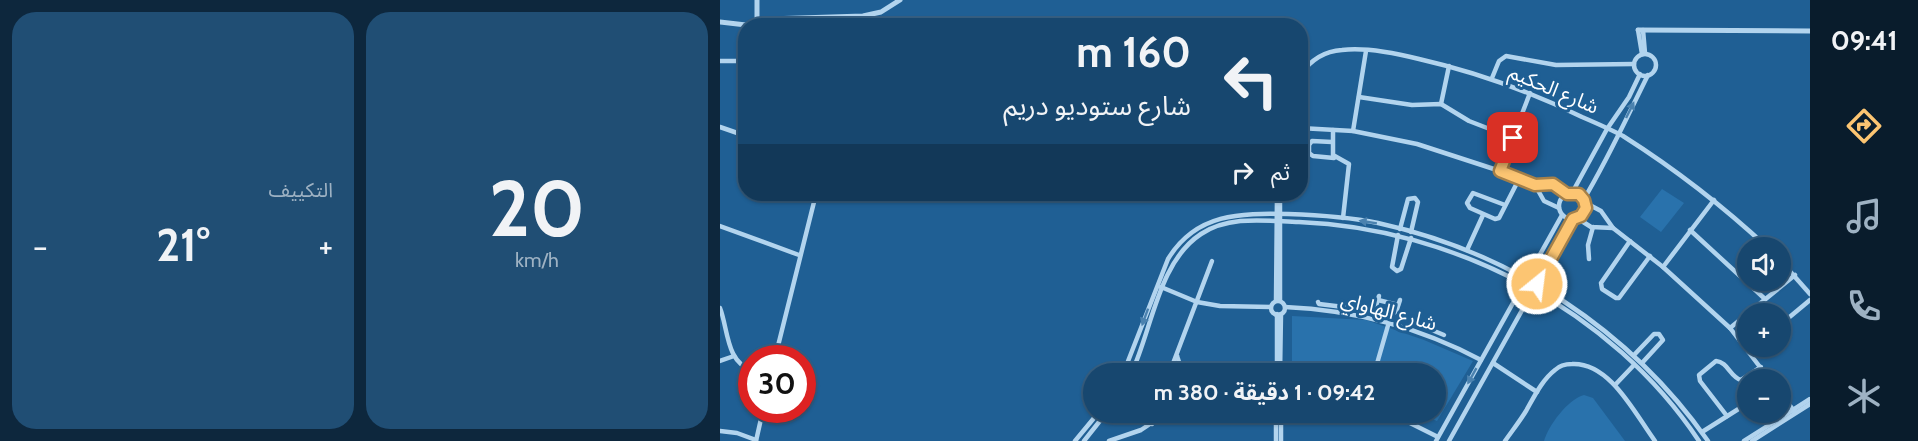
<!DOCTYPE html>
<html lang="ar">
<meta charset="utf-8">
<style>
body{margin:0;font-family:Cabin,"Noto Sans Arabic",sans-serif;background:#204e74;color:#f1f3f6;direction:rtl;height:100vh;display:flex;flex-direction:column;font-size:22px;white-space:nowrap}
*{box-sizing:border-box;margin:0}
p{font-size:20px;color:#9eb2c3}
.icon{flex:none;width:33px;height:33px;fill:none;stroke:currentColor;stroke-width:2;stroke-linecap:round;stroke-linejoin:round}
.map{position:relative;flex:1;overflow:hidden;direction:ltr}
.drawer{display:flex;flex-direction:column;gap:12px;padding:12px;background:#0d273d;width:720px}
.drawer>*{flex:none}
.banner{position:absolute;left:18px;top:18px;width:570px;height:183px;border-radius:24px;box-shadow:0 2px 4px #0004,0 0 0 2px #365f82;direction:rtl;background:#17476f;color:#f1f3f6;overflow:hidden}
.controls{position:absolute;left:1017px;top:237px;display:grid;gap:12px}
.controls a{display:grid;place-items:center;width:54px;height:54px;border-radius:50%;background:#17476f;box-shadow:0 2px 4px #0004,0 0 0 2px #365f82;font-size:30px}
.speed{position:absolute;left:18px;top:345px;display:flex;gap:12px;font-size:30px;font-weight:700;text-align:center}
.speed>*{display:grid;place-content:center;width:78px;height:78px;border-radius:50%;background:#17476f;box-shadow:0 2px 4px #0004,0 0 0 2px #365f82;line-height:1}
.speed .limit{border:9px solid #d22;background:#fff;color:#111}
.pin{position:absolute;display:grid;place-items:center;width:51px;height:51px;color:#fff;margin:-26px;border-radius:12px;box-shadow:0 3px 9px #0006}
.me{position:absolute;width:66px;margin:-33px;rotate:29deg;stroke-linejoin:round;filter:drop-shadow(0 0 4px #0008)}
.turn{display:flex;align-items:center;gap:21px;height:126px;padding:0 18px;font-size:27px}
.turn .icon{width:78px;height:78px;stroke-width:2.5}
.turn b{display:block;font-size:42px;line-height:51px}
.then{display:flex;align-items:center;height:57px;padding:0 18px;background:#0003;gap:12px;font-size:22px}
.big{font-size:45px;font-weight:700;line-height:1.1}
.drawer .card{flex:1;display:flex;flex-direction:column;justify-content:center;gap:9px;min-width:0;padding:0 21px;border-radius:24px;background:#204e74}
.drawer .dial{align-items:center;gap:0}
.dial b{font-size:78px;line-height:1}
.heat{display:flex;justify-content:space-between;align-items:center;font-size:33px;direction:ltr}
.drawer .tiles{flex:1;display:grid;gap:12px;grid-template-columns:repeat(2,1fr)}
.trip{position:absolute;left:363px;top:363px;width:363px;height:60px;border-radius:30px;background:#17476f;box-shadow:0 2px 4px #0004,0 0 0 2px #365f82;font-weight:700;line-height:60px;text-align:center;direction:rtl}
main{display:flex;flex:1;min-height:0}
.dock{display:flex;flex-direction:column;width:108px;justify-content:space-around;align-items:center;background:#091c2c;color:#9eb2c3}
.dock .icon{width:42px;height:42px}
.dock .active{color:#fcc572}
.dock b{font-size:27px;color:#f1f3f6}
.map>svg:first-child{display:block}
</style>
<main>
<nav class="dock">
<b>09:41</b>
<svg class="icon active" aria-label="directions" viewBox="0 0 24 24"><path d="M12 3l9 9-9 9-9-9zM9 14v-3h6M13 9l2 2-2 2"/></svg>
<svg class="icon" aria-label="music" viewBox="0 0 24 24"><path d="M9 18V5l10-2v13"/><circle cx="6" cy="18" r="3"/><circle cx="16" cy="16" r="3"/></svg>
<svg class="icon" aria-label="phone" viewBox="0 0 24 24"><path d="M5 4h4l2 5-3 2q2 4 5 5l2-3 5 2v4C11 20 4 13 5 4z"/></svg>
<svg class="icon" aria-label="climate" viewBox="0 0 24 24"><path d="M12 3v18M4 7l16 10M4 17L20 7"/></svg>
</nav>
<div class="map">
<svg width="1090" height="441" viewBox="0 0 1090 441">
<rect width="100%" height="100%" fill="#1f5f94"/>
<g fill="#2972ac">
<polygon points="942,189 964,203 941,232 920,217"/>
<polygon points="572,316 646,320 704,340 753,361 717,421 698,413 716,412 716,374 572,373"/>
<path d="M864,395L873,398L905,441H824C828,426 848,399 864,395Z"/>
</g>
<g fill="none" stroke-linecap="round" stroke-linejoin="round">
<g stroke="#b2d4ee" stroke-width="4.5">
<polyline points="918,30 922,54"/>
<polyline points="923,30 925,53"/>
<circle cx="925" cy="65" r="11"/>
<polyline points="0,61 26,61"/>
<path d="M580,75C590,61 604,51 622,50C647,47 675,53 699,59C756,72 809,91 862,117C876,123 890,129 903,136C955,169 1003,206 1048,248"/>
<polyline points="772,78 779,61 786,56 836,65 914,64"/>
<polyline points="639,97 692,105 721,104 749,121 793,138"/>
<polyline points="721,104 729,66"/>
<polyline points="0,127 26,136"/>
<polyline points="580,128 633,131 697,144 780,171 815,185 833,184 847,194"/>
<polyline points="613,130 613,155 629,164 623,218"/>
<polyline points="633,131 646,51"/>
<polyline points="612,142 592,141 589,145 589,153 593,156 614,158"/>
<polyline points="780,171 810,93"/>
<polyline points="815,185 824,201 839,208"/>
<circle cx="852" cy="206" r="13"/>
<polyline points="852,193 887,129 909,97 920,74"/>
<polyline points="560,194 560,301"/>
<path d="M864,199C888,159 907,117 928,75"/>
<polyline points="866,203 881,211 893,228 943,267 1010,328 1050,380"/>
<polyline points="785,205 753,193 747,203 750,208 775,219 779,218 799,179"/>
<polyline points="857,218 871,227 893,228"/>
<polyline points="0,226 79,255"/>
<polyline points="680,229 688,199 695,198 698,202 691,232"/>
<polyline points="970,230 1045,299"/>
<polyline points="678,235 672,267 677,271 681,269 691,238"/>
<polyline points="910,241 881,283 882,289 896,298 899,298 930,256"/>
<polyline points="747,250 763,215"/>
<polyline points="869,259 868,245 873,227"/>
<polyline points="1060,260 1090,294"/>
<polyline points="943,267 994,200"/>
<polyline points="441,287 477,302 500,306 551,307"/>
<polyline points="659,296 656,306 657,309 671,314 676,312 680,300"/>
<polyline points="658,300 678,305"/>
<polyline points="556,301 557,194"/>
<circle cx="558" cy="308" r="7"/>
<polyline points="598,302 599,304 624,307 627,304"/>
<path d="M565,307C635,310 699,327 761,360"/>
<path d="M0,308C8,328 6,363 32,370"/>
<polyline points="557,314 557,374"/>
<polyline points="1060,325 1090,300"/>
<polyline points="707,328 724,335"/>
<polyline points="1010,328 1075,275"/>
<polyline points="914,355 934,334 939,334 943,340 922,363"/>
<polyline points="457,356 463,374"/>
<polyline points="55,358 96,194"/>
<polyline points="0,361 14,356"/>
<polyline points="773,363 817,392"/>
<path d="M403,374L448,259C476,213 520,213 568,214C598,215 629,217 658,223C791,252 910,330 988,441"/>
<path d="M411,374C432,330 438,262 481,234C510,215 546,221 579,222C734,228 892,310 979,441"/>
<polyline points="449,374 492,261"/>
<polyline points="560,374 561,314"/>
<polyline points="654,374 669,322"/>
<polyline points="895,385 914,365"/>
<polyline points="1060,393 1074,411"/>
<polyline points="668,412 718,437"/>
<path d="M1007,416L980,381L979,375L996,361C1008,362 1010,377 1021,380L1041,367"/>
<polyline points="432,424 436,412"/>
<polyline points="0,431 17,433 36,440"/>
<polyline points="982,432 1028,403"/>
<polyline points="36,441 43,410"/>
<polyline points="355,441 379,412"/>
<polyline points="364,441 387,412"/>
<polyline points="389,441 421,430 448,412"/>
<polyline points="556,441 556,412"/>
<polyline points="561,441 561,412"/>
<polyline points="716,441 842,215"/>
<polyline points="729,441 853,219"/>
<path d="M785,441C792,431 800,421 806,411C814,397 822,380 835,370C840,365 845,364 852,364C890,362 915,414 935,441"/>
<polyline points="1024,441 1090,399"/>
<polyline points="1032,441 1090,404"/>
</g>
<g stroke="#b2d4ee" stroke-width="5">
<polyline points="37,0 37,21"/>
<polyline points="0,22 26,25 48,19 143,16 161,12 180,0"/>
<polyline points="918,30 1090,31"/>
</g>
</g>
<defs><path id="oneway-solid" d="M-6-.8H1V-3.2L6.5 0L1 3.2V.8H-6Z" transform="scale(1.5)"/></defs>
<g fill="#4b82af">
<use href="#oneway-solid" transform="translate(910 110) rotate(-64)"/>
<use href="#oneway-solid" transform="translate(648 222) rotate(-171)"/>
<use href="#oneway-solid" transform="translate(425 317) rotate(110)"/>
<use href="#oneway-solid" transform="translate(752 376) rotate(119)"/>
</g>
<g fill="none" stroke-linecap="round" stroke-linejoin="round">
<defs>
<polyline id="route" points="793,138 780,171 815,185 833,184 847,194 859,194 864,200 866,208 861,216 853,219 817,284"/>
</defs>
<use href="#route" stroke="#a4804a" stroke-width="15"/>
<use href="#route" stroke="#fcc572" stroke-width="10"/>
</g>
<g text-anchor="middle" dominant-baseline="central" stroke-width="6" stroke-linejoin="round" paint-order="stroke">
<g font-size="20" fill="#fff" stroke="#1f5f94">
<text transform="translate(834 89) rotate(23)">شارع الحكيم</text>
<text transform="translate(669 311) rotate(15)">شارع الهاواي</text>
</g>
</g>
</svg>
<div class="controls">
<a><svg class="icon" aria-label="sound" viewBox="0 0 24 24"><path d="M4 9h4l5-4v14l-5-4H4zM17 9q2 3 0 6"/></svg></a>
<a>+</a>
<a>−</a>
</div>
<div class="speed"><div class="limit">30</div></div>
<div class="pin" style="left:793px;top:138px;background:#d93025"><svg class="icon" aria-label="arrive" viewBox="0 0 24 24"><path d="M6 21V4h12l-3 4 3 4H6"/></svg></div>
<svg class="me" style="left:817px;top:284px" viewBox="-20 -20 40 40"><circle r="17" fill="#fcc572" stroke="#fff" stroke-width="3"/><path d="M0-11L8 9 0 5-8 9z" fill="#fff"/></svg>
<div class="trip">09:42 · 1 دقيقة · 380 m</div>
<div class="banner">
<div class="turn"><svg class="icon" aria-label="left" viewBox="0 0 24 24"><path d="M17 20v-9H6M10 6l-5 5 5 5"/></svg><div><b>160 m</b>شارع ستوديو دريم</div></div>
<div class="then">ثم<svg class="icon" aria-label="right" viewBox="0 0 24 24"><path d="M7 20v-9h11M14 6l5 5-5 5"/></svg></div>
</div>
</div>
<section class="drawer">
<div class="tiles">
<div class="card dial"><b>20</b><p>km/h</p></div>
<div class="card"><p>التكييف</p>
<div class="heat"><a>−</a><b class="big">21°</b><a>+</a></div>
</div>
</div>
</section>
</main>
